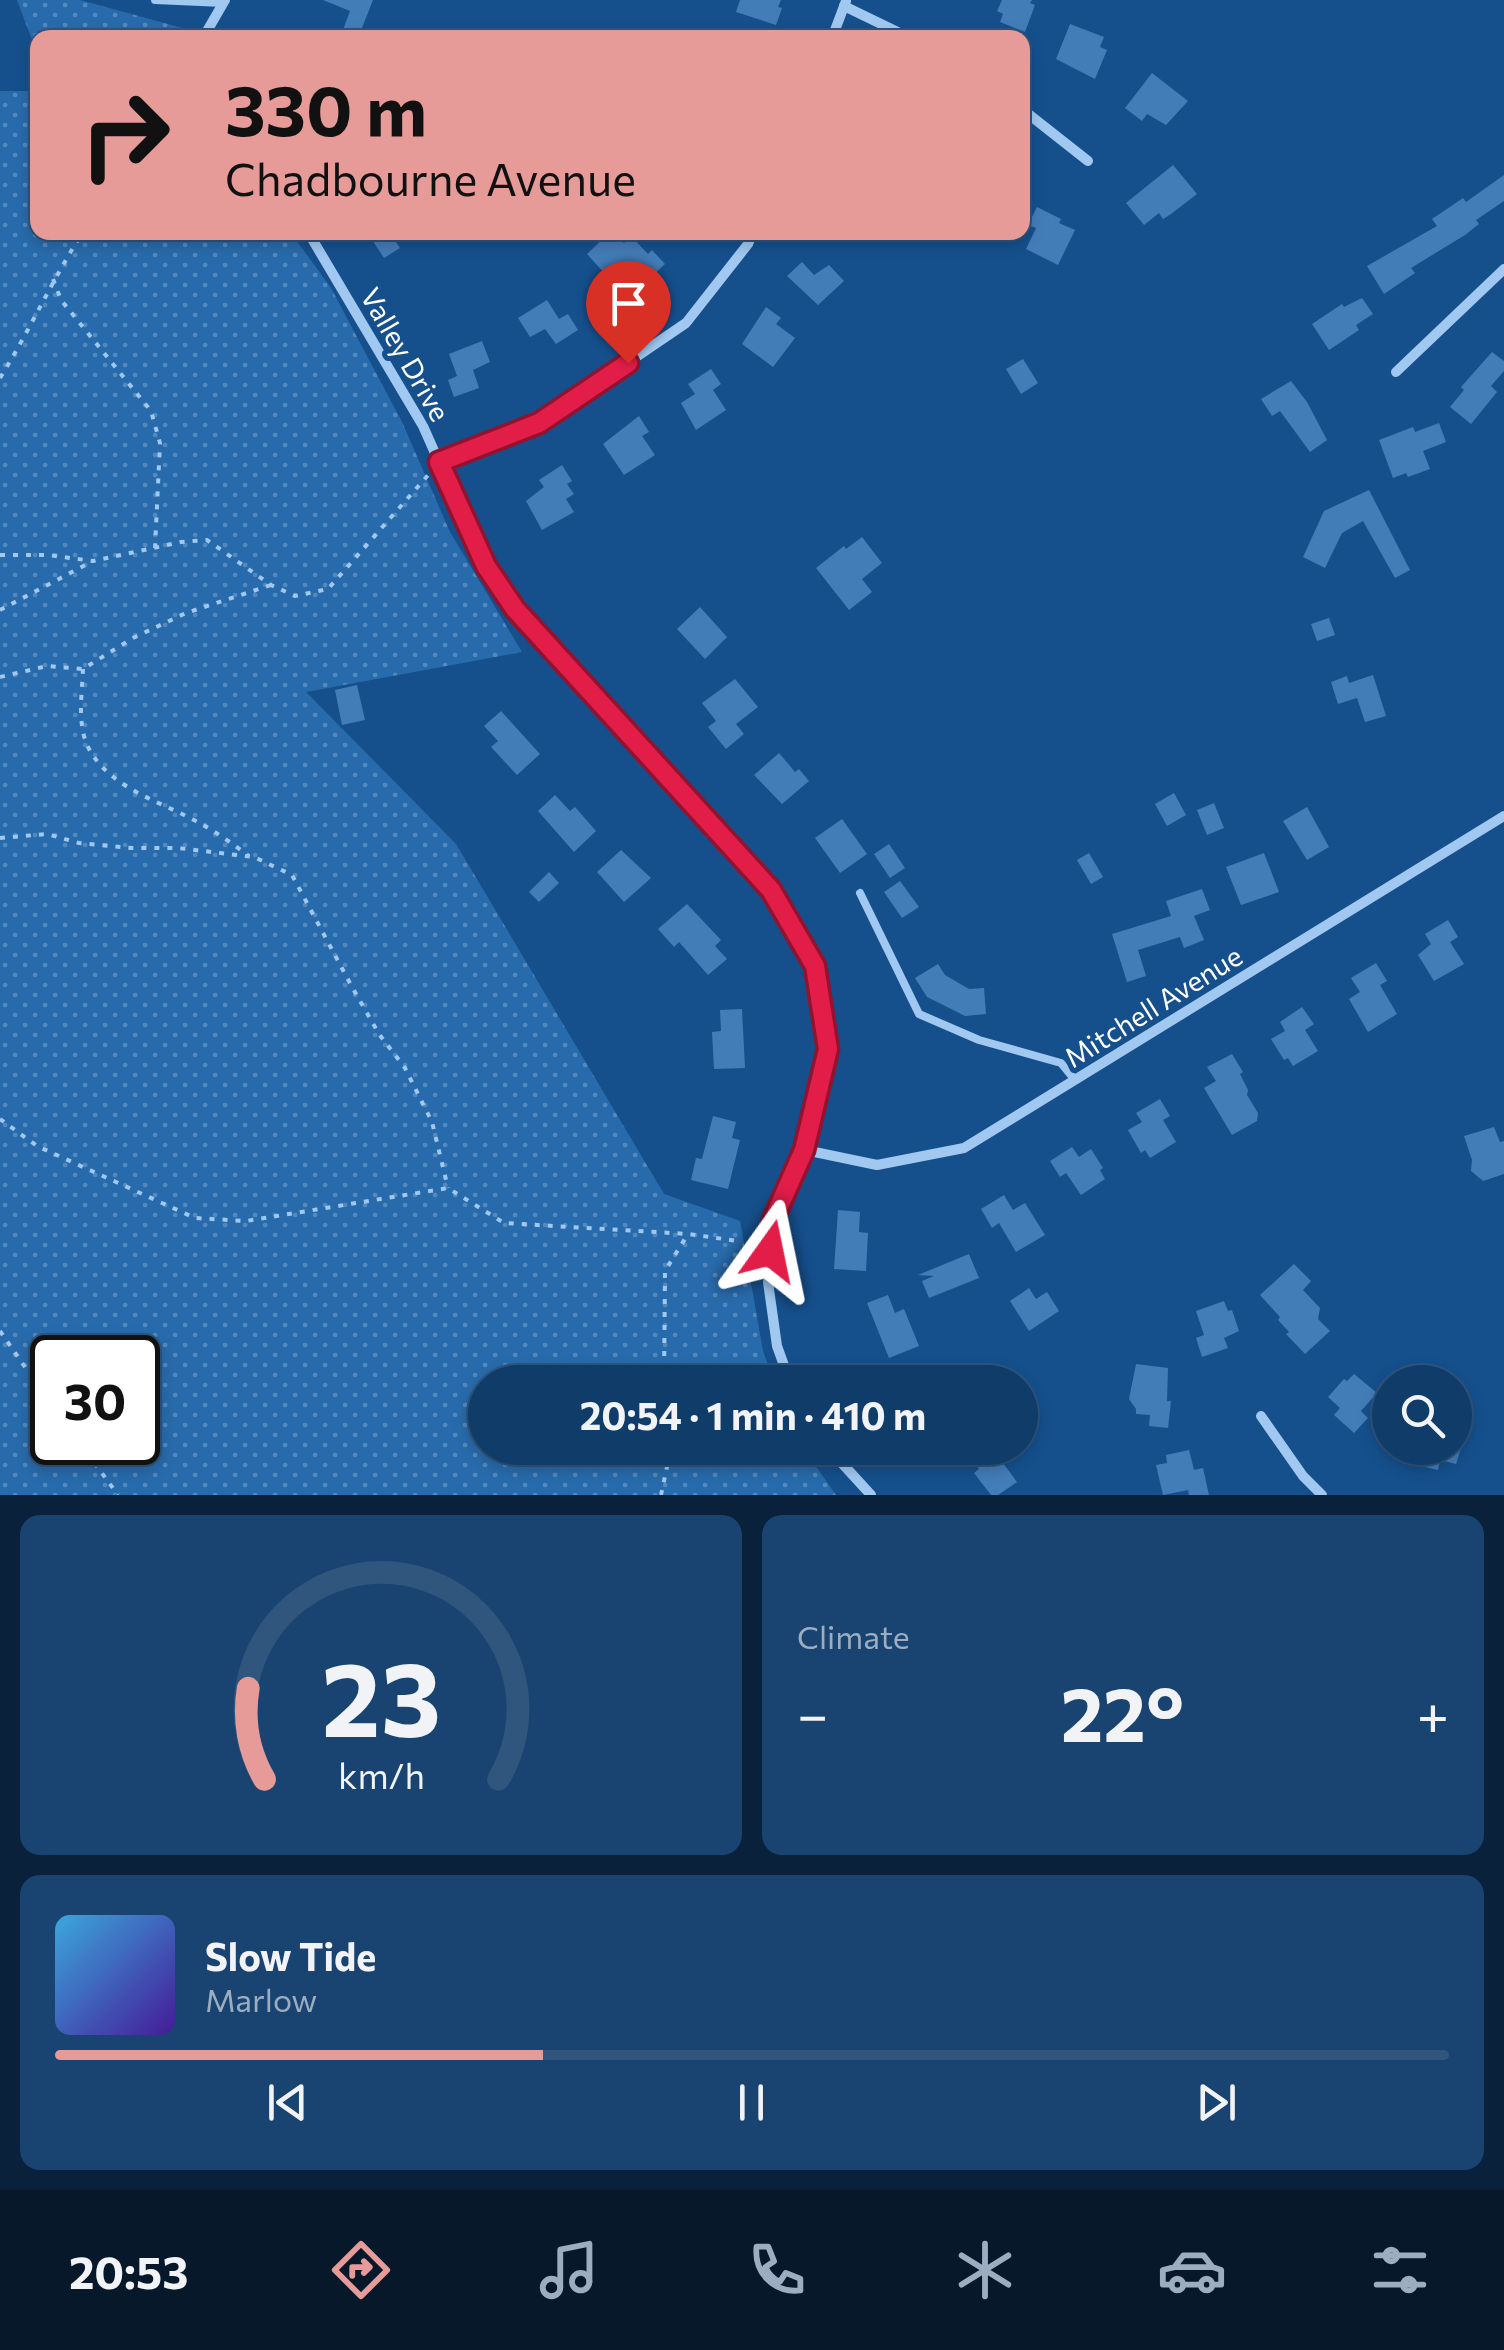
<!DOCTYPE html>
<meta charset="utf-8">
<style>
body{margin:0;font-family:Commissioner,sans-serif;background:#194370;color:#f1f3f6;height:100vh;display:flex;flex-direction:column;font-size:38px;white-space:nowrap}
*{box-sizing:border-box;margin:0}
p{font-size:32px;color:#9cadc1}
.icon{flex:none;width:55px;height:55px;fill:none;stroke:currentColor;stroke-width:2;stroke-linecap:round;stroke-linejoin:round}
.map{position:relative;height:1495px;overflow:hidden}
.side{display:flex;flex-direction:column;gap:20px;padding:20px;background:#09213a;flex:1}
.side>*{flex:none}
.hud{position:absolute;left:30px;top:30px;width:1000px;height:210px;border-radius:20px;box-shadow:0 5px 15px #0003,0 0 0 2px #30567e;background:#e69b98;color:#111;overflow:hidden}
.buttons{position:absolute;left:1372px;top:1365px;display:grid;gap:20px}
.buttons a{display:grid;place-items:center;width:100px;height:100px;border-radius:50%;background:#103c6a;box-shadow:0 5px 15px #0003,0 0 0 2px #30567e;font-size:50px}
.speed{position:absolute;left:30px;top:1335px;display:flex;gap:20px;font-size:50px;font-weight:700;text-align:center}
.speed>*{display:grid;place-content:center;width:130px;height:130px;border-radius:50%;background:#103c6a;box-shadow:0 5px 15px #0003,0 0 0 2px #30567e;line-height:1}
.speed .limit{border:5px solid #111;border-radius:15px;background:#fff;color:#111}
.pin{position:absolute;display:grid;place-items:center;width:85px;height:85px;color:#fff;margin:-102px -42px;border-radius:50% 50% 50% 0;rotate:-45deg;box-shadow:0 0 10px #0007}
.pin .icon{rotate:45deg}
.me{position:absolute;width:110px;margin:-55px;rotate:12deg;stroke-linejoin:round;filter:drop-shadow(0 0 8px #0008)}
.turn{display:flex;align-items:center;gap:35px;height:210px;padding:0 30px;font-size:45px}
.turn .icon{width:130px;height:130px;stroke-width:2.5}
.turn b{display:block;font-size:70px;line-height:85px}
.big{font-size:75px;font-weight:700;line-height:1.1}
.side .tile{flex:1;display:flex;flex-direction:column;justify-content:center;gap:15px;min-width:0;padding:0 35px;border-radius:20px;background:#194370}
.side .dial{align-items:center;gap:0}
.dial svg{height:260px;overflow:visible;fill:none;stroke:#30567e;stroke-width:7;stroke-linecap:round;text-anchor:middle}
.dial text{fill:#f1f3f6;stroke:none}
.song{display:flex;align-items:center;gap:30px}
.cover{width:120px;height:120px;border-radius:15px;background:linear-gradient(135deg,hsl(200 70% 55%),hsl(260 70% 35%))}
.played{height:10px;border-radius:5px;background:linear-gradient(90deg,#e69b98 35%,#30567e 35%)}
.keys{display:flex;justify-content:space-around;direction:ltr}
.heat{display:flex;justify-content:space-between;align-items:center;font-size:55px;direction:ltr}
.side .tiles{flex:1;display:grid;gap:20px;grid-template-columns:1fr 1fr}
.tile:last-child{grid-column:span 2}
.trip{position:absolute;left:468px;top:1365px;width:570px;height:100px;border-radius:50px;background:#103c6a;box-shadow:0 5px 15px #0003,0 0 0 2px #30567e;font-weight:700;line-height:100px;text-align:center}
.tabs{display:flex;height:160px;justify-content:space-around;align-items:center;background:#06182a;color:#9cadc1}
.tabs .icon{width:70px;height:70px}
.tabs .on{color:#e69b98}
.tabs b{font-size:45px;color:#f1f3f6}
.map>svg:first-child{display:block}
</style>
<div class="map">
<svg width="1504" height="1495" viewBox="0 0 1504 1495">
<defs>
<pattern id="grass-dots" width="8" height="8" patternUnits="userSpaceOnUse" patternTransform="scale(2.5)"><rect width="8" height="8" fill="#286bac"/><path d="M2 2h.1M6 6h.1" fill="none" stroke="#5389bd" stroke-width="1.8" stroke-linecap="round"/></pattern>
</defs>
<rect width="100%" height="100%" fill="#15508d"/>
<g fill="url(#grass-dots)" fill-rule="evenodd">
<polygon points="17,0 80,0 186,29 183,37 38,38 37,53"/>
<path d="M0,91H37L38,232L291,233L331,288L402,422L450,532L522,652L306,692L456,844L664,1194L740,1221L763,1351L774,1382H485V1448H803L836,1495H0ZM52,1358H138V1442H52Z"/>
</g>
<g fill="#437db8">
<polygon points="323,0 373,0 358,38 340,38 350,11"/>
<polygon points="740,0 781,0 778,7 782,8 776,25 736,12"/>
<polygon points="1002,0 1032,0 1030,3 1035,5 1025,32 1000,22 1003,14 997,11"/>
<polygon points="1070,24 1104,37 1100,47 1107,50 1095,79 1056,59"/>
<polygon points="1152,73 1188,101 1166,125 1147,114 1142,121 1125,108"/>
<polygon points="1173,165 1197,194 1171,214 1163,219 1159,213 1144,225 1126,203"/>
<polygon points="1504,175 1504,201 1476,220 1479,224 1465,235 1411,268 1415,273 1384,294 1367,266 1437,226 1432,219 1463,198 1466,202"/>
<polygon points="1037,207 1061,219 1059,223 1075,230 1058,265 1026,249 1036,228 1028,225"/>
<polygon points="367,232 412,232 396,242 400,248 384,258"/>
<polygon points="610,232 624,243 631,236 648,254 652,250 665,264 646,282 639,275 621,288 616,286 587,254"/>
<polygon points="802,262 814,275 829,265 844,281 818,305 787,276"/>
<polygon points="1362,298 1373,314 1356,325 1359,330 1329,350 1312,324 1342,304 1344,307"/>
<polygon points="547,300 559,319 568,314 578,330 556,344 545,329 530,337 518,318"/>
<polygon points="766,307 781,318 776,324 795,338 773,367 742,344"/>
<polygon points="482,341 490,362 473,370 479,388 454,397 448,380 457,376 449,354"/>
<polygon points="1492,352 1504,361 1504,371 1491,386 1497,392 1471,424 1450,407 1464,390 1461,387"/>
<polygon points="1023,359 1038,383 1021,394 1006,369"/>
<polygon points="711,369 721,384 713,390 726,410 696,430 681,403 695,394 688,384"/>
<polygon points="1291,381 1307,402 1327,440 1310,452 1280,411 1272,416 1261,399"/>
<polygon points="639,416 649,432 642,436 655,455 624,475 603,444"/>
<polygon points="1439,423 1446,442 1423,451 1430,469 1408,477 1406,473 1393,478 1379,440 1413,427 1415,432"/>
<polygon points="562,465 572,481 567,484 574,494 566,499 574,512 542,530 526,501 544,487 539,480"/>
<polygon points="1369,490 1410,570 1395,578 1363,521 1342,533 1325,568 1303,557 1324,511"/>
<polygon points="862,537 882,563 862,579 872,592 849,610 816,568 844,546 846,549"/>
<polygon points="700,607 727,637 705,659 677,629"/>
<polygon points="1329,618 1335,635 1317,641 1311,624"/>
<polygon points="1373,675 1386,716 1365,722 1357,698 1338,704 1331,682 1347,676 1349,683"/>
<polygon points="735,679 758,707 736,724 744,734 726,749 708,727 716,721 702,703"/>
<polygon points="357,685 365,720 342,725 335,690"/>
<polygon points="501,711 540,754 517,775 491,747 498,741 484,726"/>
<polygon points="779,753 795,772 799,769 809,781 782,804 754,775"/>
<polygon points="1174,793 1186,815 1167,826 1155,804"/>
<polygon points="555,795 570,811 575,807 596,831 574,852 538,811"/>
<polygon points="1214,803 1224,828 1207,835 1197,810"/>
<polygon points="1307,807 1329,847 1307,860 1283,821"/>
<polygon points="842,819 867,854 840,873 815,838"/>
<polygon points="889,844 905,868 890,878 874,854"/>
<polygon points="621,850 651,878 624,902 597,872"/>
<polygon points="1089,853 1103,877 1091,884 1077,860"/>
<polygon points="1264,853 1279,892 1241,905 1226,867"/>
<polygon points="549,872 559,883 539,902 529,892"/>
<polygon points="900,881 919,907 902,918 884,892"/>
<polygon points="1202,889 1210,910 1194,916 1204,940 1184,948 1180,937 1138,950 1146,976 1127,982 1112,934 1171,916 1166,901"/>
<polygon points="687,904 721,940 715,946 727,959 708,975 679,942 674,947 658,929"/>
<polygon points="1448,920 1458,937 1450,942 1464,964 1434,981 1418,955 1431,944 1425,934"/>
<polygon points="1376,963 1387,981 1380,985 1397,1014 1368,1032 1349,999 1360,992 1351,978"/>
<polygon points="938,964 945,975 969,989 984,988 986,1014 965,1016 927,997 915,978"/>
<polygon points="1302,1007 1314,1024 1305,1030 1318,1051 1293,1066 1288,1058 1284,1060 1271,1039 1285,1031 1280,1022"/>
<polygon points="742,1009 745,1068 714,1069 712,1032 721,1031 720,1010"/>
<polygon points="1232,1054 1243,1072 1240,1074 1248,1090 1247,1095 1258,1113 1257,1121 1232,1135 1204,1088 1216,1081 1207,1067"/>
<polygon points="1160,1099 1170,1116 1163,1120 1176,1142 1150,1158 1145,1150 1141,1153 1128,1130 1142,1122 1136,1113"/>
<polygon points="713,1116 736,1122 732,1138 740,1140 728,1189 691,1180 696,1158 702,1159"/>
<polygon points="1494,1127 1500,1142 1504,1141 1504,1174 1483,1181 1471,1171 1472,1160 1464,1136"/>
<polygon points="1072,1147 1079,1157 1091,1149 1103,1168 1100,1170 1105,1179 1081,1195 1066,1173 1060,1177 1050,1161"/>
<polygon points="1004,1195 1013,1210 1025,1203 1045,1235 1016,1252 999,1223 992,1228 981,1209"/>
<polygon points="838,1210 860,1212 859,1232 868,1233 866,1271 834,1269"/>
<polygon points="969,1254 979,1278 929,1298 922,1281 934,1276 918,1275"/>
<polygon points="1294,1264 1311,1281 1303,1290 1320,1308 1318,1319 1330,1331 1305,1354 1286,1334 1289,1332 1278,1320 1280,1317 1260,1295"/>
<polygon points="1029,1288 1036,1299 1047,1292 1059,1311 1029,1331 1010,1301"/>
<polygon points="888,1295 895,1313 904,1309 919,1346 889,1358 867,1303"/>
<polygon points="1224,1301 1228,1311 1232,1310 1239,1331 1224,1338 1228,1348 1202,1357 1196,1338 1204,1335 1196,1311"/>
<polygon points="1136,1364 1168,1368 1167,1401 1171,1401 1168,1428 1149,1426 1150,1415 1136,1414 1136,1409 1129,1399"/>
<polygon points="1354,1374 1377,1393 1361,1411 1368,1418 1354,1433 1334,1415 1340,1408 1328,1397 1344,1379 1347,1381"/>
<polygon points="964,1448 992,1448 1017,1482 998,1495 991,1495 974,1473 979,1469"/>
<polygon points="1412,1448 1461,1448 1456,1464 1440,1460 1438,1470 1412,1464 1414,1454 1411,1453"/>
<polygon points="1189,1450 1194,1470 1203,1468 1209,1495 1189,1495 1188,1490 1163,1495 1156,1465 1167,1463 1166,1455"/>
</g>
<g fill="none" stroke-linecap="round" stroke-linejoin="round">
<g stroke="#a0c8f0" stroke-width="4" stroke-dasharray="5 8" stroke-linecap="butt">
<polyline points="53,279 61,300 151,411 160,443 155,548"/>
<path d="M0,378C30,330 52,280 83,232"/>
<polyline points="0,555 48,555 93,561 181,542 207,540 271,585 295,596 328,589 429,474"/>
<polyline points="0,610 93,561"/>
<path d="M83,669C82,694 77,724 88,747C110,790 164,802 203,825C219,834 234,845 249,856"/>
<polyline points="0,677 47,666 83,669 133,638 186,613 271,585"/>
<polyline points="0,838 47,834 79,843 132,848 178,848 254,857 292,875 352,987 379,1034 405,1068 432,1122 448,1188"/>
<polyline points="0,1119 37,1146 195,1218 246,1221 448,1188 504,1223 688,1234 738,1241"/>
<polyline points="0,1331 52,1406"/>
<polyline points="664,1382 665,1271 688,1234"/>
<polyline points="79,1442 118,1495"/>
<polyline points="661,1495 671,1448"/>
</g>
<g stroke="#a0c8f0" stroke-width="8">
<polyline points="155,0 223,3"/>
<polyline points="860,893 919,1014 979,1040 1061,1063 1075,1080"/>
</g>
<g stroke="#a0c8f0" stroke-width="10">
<polyline points="844,6 910,38"/>
<polyline points="203,38 225,0"/>
<polyline points="832,38 846,1"/>
<polyline points="1022,109 1088,161"/>
<polyline points="308,232 423,426 485,566 544,643 771,890 815,966 828,1049 805,1150 773,1220 768,1282 777,1346 790,1382"/>
<polyline points="1396,372 1504,269"/>
<polyline points="439,463 539,423 686,323 748,244 753,232"/>
<polyline points="805,1150 877,1165 964,1148 1504,816"/>
<polyline points="1261,1416 1303,1476 1322,1495"/>
<polyline points="828,1448 871,1495"/>
</g>
</g>
<g fill="none" stroke-linecap="round" stroke-linejoin="round">
<defs>
<polyline id="route" points="628,363 539,423 439,462 486,566 515,609 771,890 815,966 828,1049 804,1150 773,1220 770,1251"/>
</defs>
<use href="#route" stroke="#92132f" stroke-width="25"/>
<use href="#route" stroke="#e11d48" stroke-width="18"/>
</g>
<g text-anchor="middle" dominant-baseline="central" stroke-width="10" stroke-linejoin="round" paint-order="stroke">
<g font-size="28" fill="#fff" stroke="#15508d">
<text transform="translate(406 354) rotate(60)">Valley Drive</text>
<text transform="translate(1153 1006) rotate(-32)">Mitchell Avenue</text>
</g>
</g>
</svg>
<div class="buttons">
<a><svg class="icon" aria-label="search" viewBox="0 0 24 24"><circle cx="10" cy="10" r="6"/><path d="M15 15l6 6"/></svg></a>
</div>
<div class="speed"><div class="limit">30</div></div>
<div class="pin" style="left:628px;top:363px;background:#d93025"><svg class="icon" aria-label="arrive" viewBox="0 0 24 24"><path d="M6 21V4h12l-3 4 3 4H6"/></svg></div>
<svg class="me" style="left:770px;top:1251px" viewBox="-20 -20 40 40"><path d="M0-17L14 15 0 8-14 15z" fill="#e11d48" stroke="#fff" stroke-width="4"/></svg>
<div class="trip">20:54 · 1 min · 410 m</div>
<div class="hud">
<div class="turn"><svg class="icon" aria-label="right" viewBox="0 0 24 24"><path d="M7 20v-9h11M14 6l5 5-5 5"/></svg><div><b>330 m</b>Chadbourne Avenue</div></div>
</div>
</div>
<section class="side">
<div class="tiles">
<div class="tile dial"><svg viewBox="0 0 100 80">
<path d="M14 69A42 42 0 1 1 86 69"/>
<path d="M14 69A42 42 0 0 1 9 41" stroke="#e69b98"/>
<text x="50" y="56" font-size="32" font-weight="700">23</text>
<text x="50" y="72" font-size="11">km/h</text>
</svg></div>
<div class="tile"><p>Climate</p>
<div class="heat"><a>−</a><b class="big">22°</b><a>+</a></div>
</div>
<div class="tile">
<div class="song"><i class="cover"></i><div><b>Slow Tide</b><p>Marlow</p></div></div>
<div class="played"></div>
<div class="keys"><svg class="icon" aria-label="previous" viewBox="0 0 24 24"><path d="M18 5L8 12l10 7zM5 5v14"/></svg><svg class="icon" aria-label="pause" viewBox="0 0 24 24"><path d="M8 5v14M16 5v14"/></svg><svg class="icon" aria-label="next" viewBox="0 0 24 24"><path d="M6 5l10 7-10 7zM19 5v14"/></svg></div>
</div>
</div>
</section>
<nav class="tabs">
<b>20:53</b>
<svg class="icon on" aria-label="directions" viewBox="0 0 24 24"><path d="M12 3l9 9-9 9-9-9zM9 14v-3h6M13 9l2 2-2 2"/></svg>
<svg class="icon" aria-label="music" viewBox="0 0 24 24"><path d="M9 18V5l10-2v13"/><circle cx="6" cy="18" r="3"/><circle cx="16" cy="16" r="3"/></svg>
<svg class="icon" aria-label="phone" viewBox="0 0 24 24"><path d="M5 4h4l2 5-3 2q2 4 5 5l2-3 5 2v4C11 20 4 13 5 4z"/></svg>
<svg class="icon" aria-label="climate" viewBox="0 0 24 24"><path d="M12 3v18M4 7l16 10M4 17L20 7"/></svg>
<svg class="icon" aria-label="car" viewBox="0 0 24 24"><path d="M5 17H2v-5l4-1 3-4h7l3 4 3 1v5h-3M9 17h6M6 11h13"/><circle cx="7" cy="17" r="2"/><circle cx="17" cy="17" r="2"/></svg>
<svg class="icon" aria-label="filters" viewBox="0 0 24 24"><path d="M4 7h16M4 17h16"/><circle cx="9" cy="7" r="2"/><circle cx="15" cy="17" r="2"/></svg>
</nav>
